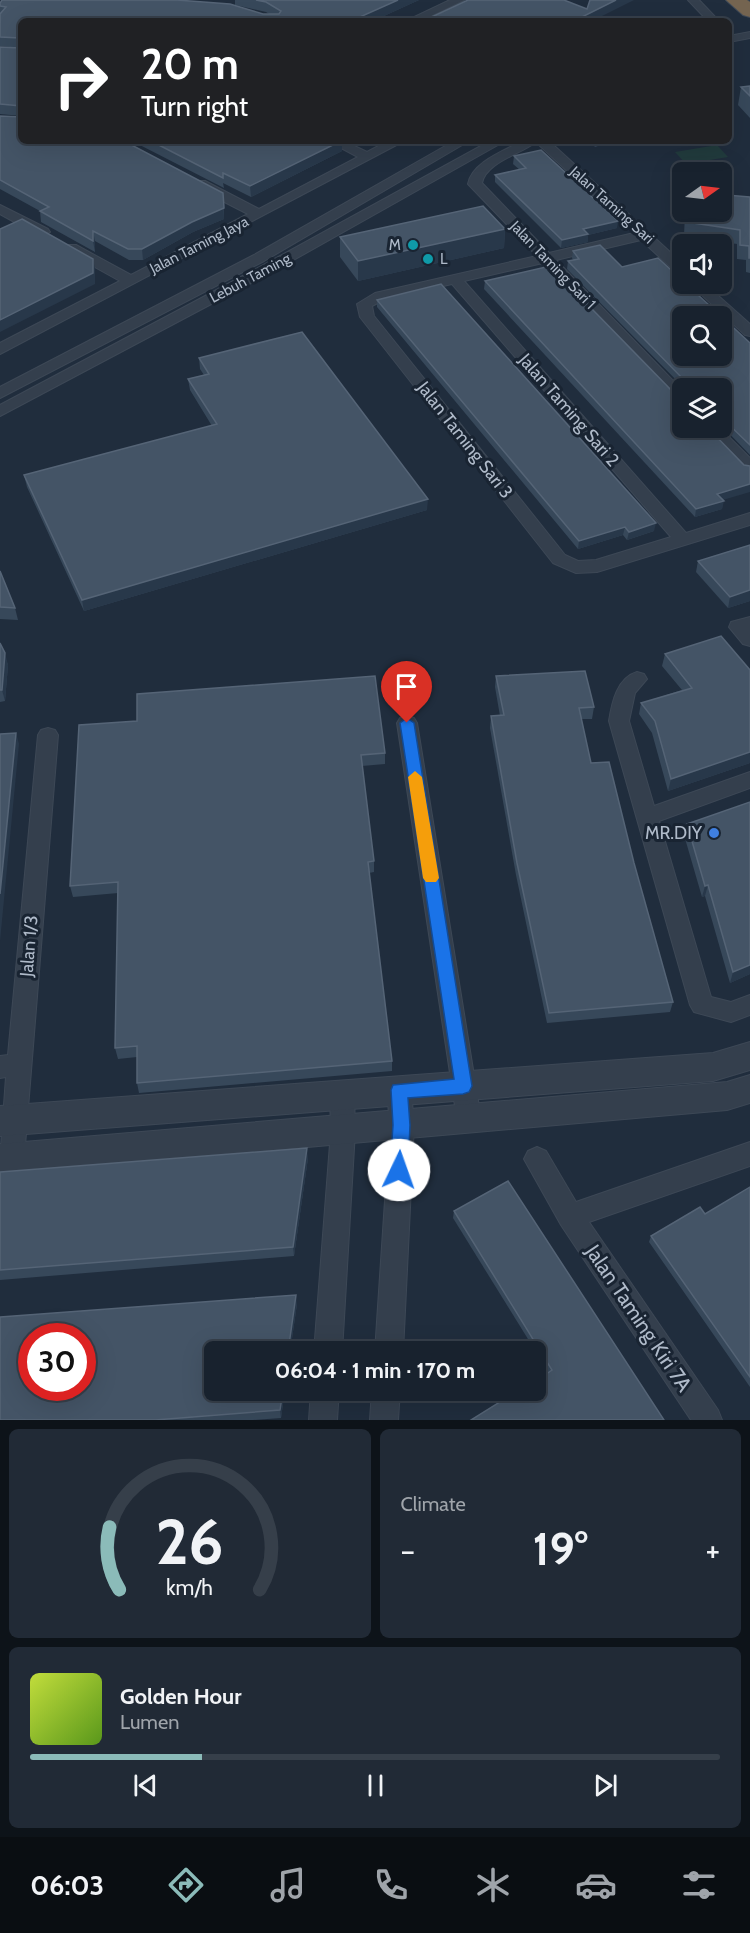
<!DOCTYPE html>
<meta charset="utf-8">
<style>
body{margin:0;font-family:Cabin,sans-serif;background:#212a36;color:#f1f3f6;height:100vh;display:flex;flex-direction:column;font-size:22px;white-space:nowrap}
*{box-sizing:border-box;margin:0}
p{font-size:20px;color:#9fa4aa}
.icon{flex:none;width:33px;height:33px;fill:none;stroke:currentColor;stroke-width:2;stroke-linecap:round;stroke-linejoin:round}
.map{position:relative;height:1420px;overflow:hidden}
.details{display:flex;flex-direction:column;gap:9px;padding:9px;background:#0d1319;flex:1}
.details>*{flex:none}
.guide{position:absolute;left:18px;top:18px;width:714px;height:126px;border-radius:9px;box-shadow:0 6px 24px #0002,0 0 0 2px #363f4a;background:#202124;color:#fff;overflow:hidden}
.needle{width:39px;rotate:76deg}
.controls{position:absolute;left:672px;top:162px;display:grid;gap:12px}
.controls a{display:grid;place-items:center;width:60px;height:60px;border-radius:9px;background:#18222e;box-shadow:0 6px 24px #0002,0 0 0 2px #363f4a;font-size:30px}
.speed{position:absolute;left:18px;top:1323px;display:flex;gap:12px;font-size:30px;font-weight:700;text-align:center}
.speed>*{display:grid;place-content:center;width:78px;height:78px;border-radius:50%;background:#18222e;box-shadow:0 6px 24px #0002,0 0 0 2px #363f4a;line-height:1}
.speed .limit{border:9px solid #d22;background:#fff;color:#111}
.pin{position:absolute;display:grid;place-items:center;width:51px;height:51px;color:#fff;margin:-62px -26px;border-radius:50% 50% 50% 0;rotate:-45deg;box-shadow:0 0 6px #0007}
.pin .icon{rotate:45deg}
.me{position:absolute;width:66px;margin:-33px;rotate:3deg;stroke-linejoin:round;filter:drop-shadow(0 0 4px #0008)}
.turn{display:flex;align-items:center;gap:21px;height:126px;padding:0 24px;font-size:27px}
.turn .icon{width:78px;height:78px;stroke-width:2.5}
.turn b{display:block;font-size:42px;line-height:51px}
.big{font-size:45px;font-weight:800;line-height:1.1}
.details .tile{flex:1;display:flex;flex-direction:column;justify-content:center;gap:9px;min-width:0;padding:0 21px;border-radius:9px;background:#212a36}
.details .dial{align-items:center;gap:0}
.dial svg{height:156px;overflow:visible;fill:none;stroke:#363f4a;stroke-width:7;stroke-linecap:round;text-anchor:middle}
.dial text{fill:#f1f3f6;stroke:none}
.song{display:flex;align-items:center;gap:18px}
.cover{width:72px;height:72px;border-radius:9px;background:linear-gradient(135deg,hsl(70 70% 55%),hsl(90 70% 35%))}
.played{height:6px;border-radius:3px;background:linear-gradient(90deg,#8bbbb9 25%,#363f4a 25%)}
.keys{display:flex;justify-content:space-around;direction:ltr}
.heat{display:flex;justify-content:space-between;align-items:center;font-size:33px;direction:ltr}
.details .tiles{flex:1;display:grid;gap:9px;grid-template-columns:1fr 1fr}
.tile:last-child{grid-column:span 2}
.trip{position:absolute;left:204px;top:1341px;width:342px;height:60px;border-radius:9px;background:#18222e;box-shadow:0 6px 24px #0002,0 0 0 2px #363f4a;font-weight:800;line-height:60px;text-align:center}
.menu{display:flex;height:96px;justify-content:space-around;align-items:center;background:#0a0e12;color:#9fa4aa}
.menu .icon{width:42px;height:42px}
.menu .current{color:#8bbbb9}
.menu b{font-size:27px;color:#f1f3f6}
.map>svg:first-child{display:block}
</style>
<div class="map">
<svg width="750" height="1420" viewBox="0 0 750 1420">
<rect width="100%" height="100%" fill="#202d3d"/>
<polygon fill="#223c3e" points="717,145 728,157 686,164 675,152"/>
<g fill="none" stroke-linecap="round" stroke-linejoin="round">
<defs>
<g id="minor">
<polygon points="450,0 464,0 420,21 406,21"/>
<polygon points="688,0 699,0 719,21 708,21"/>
<polygon points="750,32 750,38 729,42 729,36"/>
<polygon points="328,141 344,141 367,152 388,141 404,141 0,354 0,343 120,281 66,251 64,248 66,245 76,245 131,275 248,214 195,187 193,184 195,181 205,181 259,209 358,157"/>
<polygon points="454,141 469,141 264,261 0,398 0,387 254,255"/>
<polygon points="490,141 505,141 281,267 0,416 0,405 271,261"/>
<path d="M522,141H549L682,263V274L677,273L641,240L556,260L682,390V403L676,401L543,263L464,281L686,533L750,513V525L597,572L576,573L553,563L360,317L357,304L375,293L537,256L468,184C472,162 504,151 522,141ZM536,142L538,144L634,233L549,253L482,183C486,162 521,154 536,142ZM452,284L671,537L596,560L578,561L565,555L374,316L372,306L385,299Z"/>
<polygon points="0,205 48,229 50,232 43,236 38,235 0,214"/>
<polygon points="690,284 705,284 750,324 750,336 745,335"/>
<polygon points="703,428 720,428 750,458 750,472 744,471"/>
<polygon points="750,617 750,646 743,644 729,627 731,622"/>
<path d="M637,672L644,674L647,679L635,693L629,721L654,806L750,772V788L659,821L711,997L731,1002L750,995V1015L731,1022L694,1012L690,1005L609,721C612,702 617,678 637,672Z"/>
<polygon points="407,716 414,718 417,723 481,1119 478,1127 469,1130 460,1127 457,1119 397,723 400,718"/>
<polygon points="48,728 55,730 58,735 24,1158 20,1166 11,1170 2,1166 0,1161 6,1077 0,1078 0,1056 8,1055 38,735 41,730"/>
<polygon points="399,1080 408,1083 411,1091 414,1125 403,1352 375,1352 390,1125 387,1091 390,1083"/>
<polygon points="342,1083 351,1086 354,1094 355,1131 342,1352 314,1352 331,1131 330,1094 333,1086"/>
<polygon points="750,1142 750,1166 589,1222 718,1410 722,1420 691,1420 561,1225 524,1159 528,1151 537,1147 546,1151 576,1202"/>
<polygon points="311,1390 339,1390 337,1420 309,1420"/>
<polygon points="372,1390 400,1390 398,1420 370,1420"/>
</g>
<g id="tertiary">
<polygon points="750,1042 750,1070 713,1081 0,1136 0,1106 713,1053"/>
<polygon points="750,1075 750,1103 727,1110 0,1174 0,1144 727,1082"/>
</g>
<polygon id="motorway" points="726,0 747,0 750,2 750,17 743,15"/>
</defs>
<use href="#minor" stroke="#3d4856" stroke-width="2"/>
<use href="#tertiary" stroke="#3d4856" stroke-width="2"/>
<use href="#motorway" stroke="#3f4a58" stroke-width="2"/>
<use href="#minor" fill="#343f4d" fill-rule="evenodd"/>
<use href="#tertiary" fill="#343f4d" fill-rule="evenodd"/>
<use href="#motorway" fill="#746450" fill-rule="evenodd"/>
</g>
<g fill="#37485a">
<polygon points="235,0 419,0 373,21 21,21 21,141 224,204 224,219 193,232 143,260 129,260 95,241 95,252 41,222 40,211 0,189 0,116 21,117 21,116 0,114 0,47 20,48 0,46 0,3 269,14 266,12 235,5"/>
<polygon points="750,86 750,118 738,105 741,87"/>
<polygon points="132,141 342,141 342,151 251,197 223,183 224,188"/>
<polygon points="349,141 362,141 356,144"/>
<polygon points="581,141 606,141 596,147"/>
<polygon points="514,156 617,228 588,235 588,242 561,248 495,182 495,175 520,170 513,164"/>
<polygon points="750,197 750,273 746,272 746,260 737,259 737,244 684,236 685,212 722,212"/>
<polygon points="505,229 504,248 358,281 340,257 340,237"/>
<polygon points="573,251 622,267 750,343 750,455 722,426 722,388 684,388 567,269 568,261 573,260 572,258"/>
<polygon points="485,281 676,395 723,500 722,509 695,517 484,289"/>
<polygon points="377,300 654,531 627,540 623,535 578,549 377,307"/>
<polygon points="199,358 427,510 84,611 27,487 24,475 212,426 190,390 188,379 204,375 200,369"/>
<polygon points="750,545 750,601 728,608 696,572 698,561"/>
<polygon points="0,571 15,608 18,620 0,619"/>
<polygon points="0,643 8,665 5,701 0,702"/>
<polygon points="665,654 750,670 750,763 668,791 652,733 639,714 641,703 682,690 662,666"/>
<polygon points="496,676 594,707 592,719 581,719 591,763 634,863 673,1002 670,1012 547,1023 516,875 490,728 491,716 500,716 495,687"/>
<polygon points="137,721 385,753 385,764 362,766 374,861 374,872 369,873 392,1061 392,1071 139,1093 137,1083 137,1057 118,1059 115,1048 118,893 73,897 70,886"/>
<polygon points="750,802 750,974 730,983 705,896 702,897 684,835 687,824"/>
<polygon points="308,1158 294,1256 0,1280 0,1172"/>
<polygon points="750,1187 750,1387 649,1242 651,1236 705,1214"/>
<polygon points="454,1211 664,1420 549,1373 453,1218"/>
<polygon points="297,1304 290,1352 214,1352 214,1390 285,1390 281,1418 253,1420 0,1420"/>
</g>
<g fill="#28384a">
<polygon points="398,0 419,0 373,21 351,21"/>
<polygon points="616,0 634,0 592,21 574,21"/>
<polygon points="342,141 342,151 251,197 250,186"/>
<polygon points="597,141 606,141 596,147"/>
<polygon points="223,193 224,219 193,232 143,260 142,249"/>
<polygon points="618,221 617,228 588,235 588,242 561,248 562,240 583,229"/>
<polygon points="505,229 504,248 358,281 358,261"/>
<polygon points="93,231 95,241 95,252 93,241"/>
<polygon points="93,259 95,269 95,284 0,332 0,320"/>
<polygon points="750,484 750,492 716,502 717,494"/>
<polygon points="428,499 427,510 84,611 82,600"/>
<polygon points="724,501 722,509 695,517 696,509"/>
<polygon points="656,523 654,531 627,540 629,532"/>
<polygon points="625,527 623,535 578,549 579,541"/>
<polygon points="750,590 750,601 728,608 730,597"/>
<polygon points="5,653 8,665 5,701 2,690"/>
<polygon points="16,733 19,744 0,941 0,894"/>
<polygon points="750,752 750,763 668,791 671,779"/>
<polygon points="708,885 705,896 702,897 705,886"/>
<polygon points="750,965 750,974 730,983 733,972"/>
<polygon points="307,1148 308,1158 294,1256 293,1247"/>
<polygon points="296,1295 297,1304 290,1352 288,1352"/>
<polygon points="283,1390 285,1390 281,1418 280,1410"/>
</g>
<g fill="#445466" stroke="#556476" stroke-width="1.5" fill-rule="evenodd">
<polygon points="2,0 177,0 230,4 263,14 279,14 281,11 266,2 256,0 398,0 351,21 21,21 21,44 20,38 0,37 0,14 6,7 0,6 0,3"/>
<polygon points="468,0 564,0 587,9 590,0 616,0 574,21 423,21"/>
<polygon points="0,47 19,48 21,47 21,141 124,141 223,193 224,208 192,222 142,249 128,249 93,231 93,241 40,211 49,207 0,180 0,116 21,117 21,106 0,104"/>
<polygon points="750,86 750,96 741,87"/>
<polygon points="151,141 341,141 250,186 223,173 223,178"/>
<polygon points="541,150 618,221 583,229 588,234 562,240 495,175 526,168 514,156"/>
<polygon points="726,195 750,197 750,258 749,258 749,246 740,245 740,230 687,222 687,212 722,212 722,197 726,198"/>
<polygon points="483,206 505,229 358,261 340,237"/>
<polygon points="22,219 93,259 93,273 0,320 0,229"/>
<polygon points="600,245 622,267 658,258 682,280 682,284 686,284 721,316 682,316 682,356 722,356 722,317 750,343 750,445 723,419 722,419 722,388 685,388 685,381 568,261 579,259 573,251"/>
<polygon points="550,266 676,395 682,397 682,428 708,428 744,465 750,466 750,484 717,494 724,501 696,509 485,281"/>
<polygon points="441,284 656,523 629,532 625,527 579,541 377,300"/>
<polygon points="302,332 428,499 82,600 24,475 217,424 188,379 209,374 199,358"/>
<polygon points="750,545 750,590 730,597 698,561"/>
<polygon points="0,571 15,608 0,607"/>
<polygon points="721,636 750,670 750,752 671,779 655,721 641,703 692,688 665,654"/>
<polygon points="0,643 5,653 2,690 0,690"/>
<polygon points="585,671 594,707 579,708 591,763 609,762 634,863 673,1002 549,1013 517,863 491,716 504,715 496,676"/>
<polygon points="375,676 385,753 361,755 374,861 368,862 392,1061 137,1083 137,1046 115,1048 118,882 70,886 79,725 137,721 137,694"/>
<polygon points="16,733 0,894 0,734"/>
<polygon points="750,802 750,965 733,972 708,885 705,886 687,824"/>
<polygon points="307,1148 293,1247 0,1270 0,1172"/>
<polygon points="508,1181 664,1420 471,1420 519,1390 536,1390 536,1381 552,1370 454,1211"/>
<polygon points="750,1187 750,1377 651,1236 700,1207 705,1214"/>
<path d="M296,1295L288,1352H214V1390H283L280,1410L155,1420H0V1317ZM32,1336H82V1388H32Z"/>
</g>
<polygon fill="#1a73e8" stroke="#114b97" stroke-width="1.5" points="407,718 414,723 472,1086 469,1092 463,1094 408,1098 410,1125 408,1170 406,1176 399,1178 393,1176 390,1170 393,1125 391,1090 393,1085 454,1079 400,723"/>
<polygon fill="#f59e0b" points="415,771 422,777 439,878 436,882 426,882 423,878 408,777"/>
<g fill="#0f9aa8" stroke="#192432" stroke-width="2">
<circle cx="413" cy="245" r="6"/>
<circle cx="428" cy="259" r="6"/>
</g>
<circle fill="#3f7fe0" stroke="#192432" stroke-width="2" cx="714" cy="833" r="6"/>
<g text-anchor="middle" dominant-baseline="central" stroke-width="6" stroke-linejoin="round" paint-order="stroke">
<g font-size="15" fill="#afbac9" stroke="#192432">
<text transform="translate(612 205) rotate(42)">Jalan Taming Sari</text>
<text transform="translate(199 245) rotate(-27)">Jalan Taming Jaya</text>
<text transform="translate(553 265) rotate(46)">Jalan Taming Sari 1</text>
<text transform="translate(250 278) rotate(-28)">Lebuh Taming</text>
</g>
<g font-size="15" fill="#afbac9" stroke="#192432" text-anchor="end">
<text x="401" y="245">M</text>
<text x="440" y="259" text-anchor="start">L</text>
</g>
<g font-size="18" fill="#afbac9" stroke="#192432">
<text transform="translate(569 410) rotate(49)">Jalan Taming Sari 2</text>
<text transform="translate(465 440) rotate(52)">Jalan Taming Sari 3</text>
<text transform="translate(29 946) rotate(-85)">Jalan 1/3</text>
</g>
<g font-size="18" fill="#afbac9" stroke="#192432" text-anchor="end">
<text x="702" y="833">MR.DIY</text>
</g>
<g font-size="21" fill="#afbac9" stroke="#192432">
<text transform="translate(639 1318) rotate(56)">Jalan Taming Kiri 7A</text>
</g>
</g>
</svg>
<div class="controls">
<a><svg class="needle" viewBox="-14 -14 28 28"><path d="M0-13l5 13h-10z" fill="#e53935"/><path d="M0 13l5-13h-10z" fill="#9fa4aa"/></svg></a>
<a><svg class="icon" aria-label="sound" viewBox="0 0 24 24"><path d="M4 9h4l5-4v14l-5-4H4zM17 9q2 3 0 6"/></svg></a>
<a><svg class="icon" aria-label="search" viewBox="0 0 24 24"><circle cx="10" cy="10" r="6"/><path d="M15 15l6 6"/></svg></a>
<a><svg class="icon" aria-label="layers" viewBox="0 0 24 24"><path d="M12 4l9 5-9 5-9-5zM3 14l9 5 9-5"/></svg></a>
</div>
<div class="speed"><div class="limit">30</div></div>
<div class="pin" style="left:407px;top:723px;background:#d93025"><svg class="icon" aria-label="arrive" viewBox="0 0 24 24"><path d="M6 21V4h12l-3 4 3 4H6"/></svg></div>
<svg class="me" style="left:399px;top:1170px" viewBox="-20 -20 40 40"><circle r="19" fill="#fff"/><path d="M0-13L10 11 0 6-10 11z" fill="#1a73e8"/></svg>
<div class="trip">06:04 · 1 min · 170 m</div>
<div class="guide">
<div class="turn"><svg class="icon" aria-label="right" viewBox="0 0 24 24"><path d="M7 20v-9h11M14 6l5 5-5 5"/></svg><div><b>20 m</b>Turn right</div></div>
</div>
</div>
<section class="details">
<div class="tiles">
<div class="tile dial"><svg viewBox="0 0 100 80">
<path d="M14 69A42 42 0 1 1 86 69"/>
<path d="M14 69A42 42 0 0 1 9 37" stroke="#8bbbb9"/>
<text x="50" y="56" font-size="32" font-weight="700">26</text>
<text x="50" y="72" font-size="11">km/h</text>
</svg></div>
<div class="tile"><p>Climate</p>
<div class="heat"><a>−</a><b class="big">19°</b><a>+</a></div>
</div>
<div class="tile">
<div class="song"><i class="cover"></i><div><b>Golden Hour</b><p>Lumen</p></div></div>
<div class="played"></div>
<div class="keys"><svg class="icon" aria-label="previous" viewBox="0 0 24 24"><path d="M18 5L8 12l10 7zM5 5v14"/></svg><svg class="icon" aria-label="pause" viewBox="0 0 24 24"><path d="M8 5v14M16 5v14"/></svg><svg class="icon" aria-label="next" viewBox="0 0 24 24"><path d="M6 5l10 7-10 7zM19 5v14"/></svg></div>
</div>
</div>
</section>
<nav class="menu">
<b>06:03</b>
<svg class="icon current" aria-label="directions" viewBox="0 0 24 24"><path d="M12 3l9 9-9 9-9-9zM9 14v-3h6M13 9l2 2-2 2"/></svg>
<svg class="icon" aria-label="music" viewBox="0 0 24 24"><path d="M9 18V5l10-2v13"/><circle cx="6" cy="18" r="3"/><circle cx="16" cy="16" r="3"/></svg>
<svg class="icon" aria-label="phone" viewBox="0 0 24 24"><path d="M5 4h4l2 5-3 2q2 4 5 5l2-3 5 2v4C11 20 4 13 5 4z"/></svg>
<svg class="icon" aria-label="climate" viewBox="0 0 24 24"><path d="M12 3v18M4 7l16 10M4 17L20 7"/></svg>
<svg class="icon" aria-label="car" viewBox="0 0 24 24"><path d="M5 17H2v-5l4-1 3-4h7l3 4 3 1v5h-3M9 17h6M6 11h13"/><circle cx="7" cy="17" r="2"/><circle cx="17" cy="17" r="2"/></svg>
<svg class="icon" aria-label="filters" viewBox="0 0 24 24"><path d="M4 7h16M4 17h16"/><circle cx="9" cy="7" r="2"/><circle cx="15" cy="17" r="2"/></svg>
</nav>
